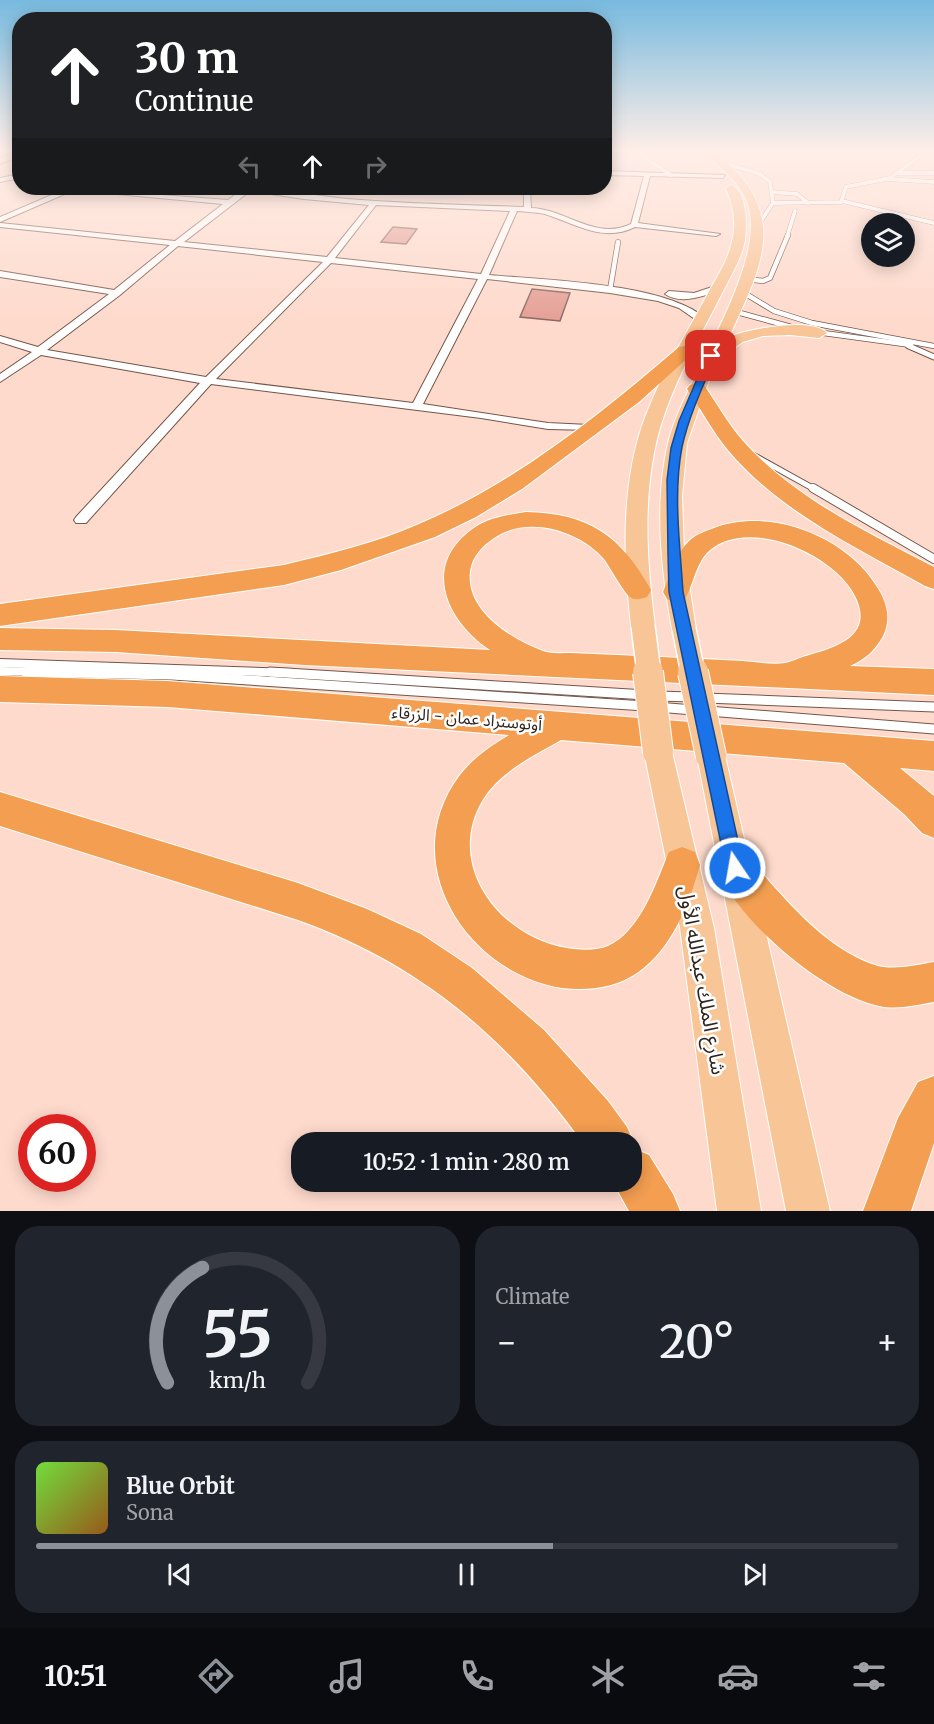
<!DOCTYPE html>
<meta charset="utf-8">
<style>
body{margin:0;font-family:Merriweather,"Noto Sans Arabic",serif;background:#20242c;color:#f1f3f6;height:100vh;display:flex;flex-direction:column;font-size:22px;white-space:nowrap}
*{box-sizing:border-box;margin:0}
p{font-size:20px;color:#9ea1a6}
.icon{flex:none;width:33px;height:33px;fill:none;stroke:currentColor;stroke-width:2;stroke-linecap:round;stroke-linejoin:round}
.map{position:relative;height:1211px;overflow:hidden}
.panel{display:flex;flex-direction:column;gap:15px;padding:15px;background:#0d0f14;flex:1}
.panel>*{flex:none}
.hud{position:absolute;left:12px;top:12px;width:600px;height:183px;border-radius:24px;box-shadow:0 3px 15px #0003;background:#202124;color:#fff;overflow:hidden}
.fabs{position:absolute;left:861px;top:213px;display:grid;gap:12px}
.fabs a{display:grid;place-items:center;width:54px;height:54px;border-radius:50%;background:#171b24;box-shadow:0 3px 15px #0003;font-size:30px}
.speed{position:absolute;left:18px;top:1114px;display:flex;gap:12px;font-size:30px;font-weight:700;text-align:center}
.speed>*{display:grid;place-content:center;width:78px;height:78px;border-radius:50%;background:#171b24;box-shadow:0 3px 15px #0003;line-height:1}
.speed .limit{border:9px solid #d22;background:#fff;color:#111}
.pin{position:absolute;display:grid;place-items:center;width:51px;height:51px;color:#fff;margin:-26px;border-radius:12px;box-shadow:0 3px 9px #0006}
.me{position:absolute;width:66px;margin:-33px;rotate:348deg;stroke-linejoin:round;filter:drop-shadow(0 0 4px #0008)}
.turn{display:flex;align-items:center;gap:21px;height:126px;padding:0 24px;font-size:27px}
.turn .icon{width:78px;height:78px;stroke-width:2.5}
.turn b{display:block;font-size:42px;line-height:51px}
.lanes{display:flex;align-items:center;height:57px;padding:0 24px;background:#0003;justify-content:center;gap:30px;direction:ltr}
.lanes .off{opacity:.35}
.big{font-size:45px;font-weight:600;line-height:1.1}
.panel .tile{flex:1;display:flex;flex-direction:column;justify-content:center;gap:9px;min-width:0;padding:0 21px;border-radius:24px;background:#20242c}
.panel .dial{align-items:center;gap:0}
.dial svg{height:156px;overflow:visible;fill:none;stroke:#363941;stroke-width:7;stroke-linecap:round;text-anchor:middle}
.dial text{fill:#f1f3f6;stroke:none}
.song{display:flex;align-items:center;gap:18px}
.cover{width:72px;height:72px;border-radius:9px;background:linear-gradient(135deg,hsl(100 70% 55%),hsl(30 70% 35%))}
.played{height:6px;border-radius:3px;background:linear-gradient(90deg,#8c9099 60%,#363941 60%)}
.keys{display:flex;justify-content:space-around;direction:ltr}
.heat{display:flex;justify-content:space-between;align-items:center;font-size:33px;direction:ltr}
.panel .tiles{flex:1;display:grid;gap:15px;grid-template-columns:1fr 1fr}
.tile:last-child{grid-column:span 2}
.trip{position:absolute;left:291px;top:1132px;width:351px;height:60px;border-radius:24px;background:#171b24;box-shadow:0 3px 15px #0003;font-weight:600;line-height:60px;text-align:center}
.dock{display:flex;height:96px;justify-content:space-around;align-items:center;background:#090b0e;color:#9ea1a6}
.dock .icon{width:42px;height:42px}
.dock .selected{color:#8c9099}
.dock b{font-size:27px;color:#f1f3f6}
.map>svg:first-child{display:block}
</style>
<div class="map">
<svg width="934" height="1211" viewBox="0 0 934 1211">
<rect width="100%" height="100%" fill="#fedacc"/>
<g fill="#e7d2e1">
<polygon points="605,150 625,150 657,172 605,171"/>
<polygon points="373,188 372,188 513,188 511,190 440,199 380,196"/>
</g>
<g fill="#e5a096" stroke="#8b6964" stroke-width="1.5">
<polygon points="393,227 417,229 406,244 381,242"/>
<polygon points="532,289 570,293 560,321 520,317"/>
</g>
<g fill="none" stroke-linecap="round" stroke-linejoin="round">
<defs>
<g id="lane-far4">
<polyline points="634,150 671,175"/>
<polyline points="724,163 760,174 770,182 773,203 759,224"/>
<polyline points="897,173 934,173"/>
<polyline points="888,179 934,182"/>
<polyline points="772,192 797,194 808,203"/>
<polyline points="842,201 934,223"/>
<polyline points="773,203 841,202 846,187 890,178 919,157"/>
<polyline points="787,237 795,211"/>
</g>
<g id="lane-far3">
<polyline points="746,279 763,281 770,278 788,235"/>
<polyline points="610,290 618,242"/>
<polyline points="741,291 774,311 812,323 934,346"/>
<polyline points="733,311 795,328"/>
<polyline points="816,332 911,345"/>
<polyline points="907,345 913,348"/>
</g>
<g id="lane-far2">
<polyline points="909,346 934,357"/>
<polyline points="753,455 816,490"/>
</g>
<g id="lane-far1">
<polyline points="813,488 934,559"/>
<polyline points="0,663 294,673"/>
<polyline points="0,671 90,673"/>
</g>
<g id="lane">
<polyline points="25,672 172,675 645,706"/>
<polyline points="270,672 646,695"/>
<polyline points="658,696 691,697"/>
<polyline points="705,698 934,707"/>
<polyline points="657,707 693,710"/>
<polyline points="708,711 934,729"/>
</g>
<g id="street">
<path d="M604,171L725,175L723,178L650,176L638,223L720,234L716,236L635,227C603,243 576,224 545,214C535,212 526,212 517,211L489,275C545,280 664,283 705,318V322H699L679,308L658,301L610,293L487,279L423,404L548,423L589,425L595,428L593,430L548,429L481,418L211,384L86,523H76L74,520L76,517L200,383L41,355L0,382V374L32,352L0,342V336L38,347L109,294L0,277V271L114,290L170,245L0,227V223L175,241L223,204L74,190L0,222V217L68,188L228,200L243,189L242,188C277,188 313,196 348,199C407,204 466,205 524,207V188H530L531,208C566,209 595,241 631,224L644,176L604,175ZM250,191L304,199L369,205L327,257L184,242ZM376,205L510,211L481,274L335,258ZM178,246L323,262L206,377L47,350L120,295ZM331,263L478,279L413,403L216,379Z"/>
<polygon points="20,174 20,178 0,182 0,178"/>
<path d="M718,285L721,286V290C704,296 681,305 665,294L669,291L694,293Z"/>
</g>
<polygon id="secondary" points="17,151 20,151 20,156 0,164 0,158"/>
<g id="primary">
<path d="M702,150H713C790,212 765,259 729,337C747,329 812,317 827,333L819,338L790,335L763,336L743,342L720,357L708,383L687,443L682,496L684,552L696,629L693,636L684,639L675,636L672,629C661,569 654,504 668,443C683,379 775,257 745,197C735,177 717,166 702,150Z"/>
<path d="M731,185C749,191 748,237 742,252C736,268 727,283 720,297C697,342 671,387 658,435C642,498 647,563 655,626L652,633L643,636L634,633L631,626C624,562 621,497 639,435C654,387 681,343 705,299C714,281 728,262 732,241C737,223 733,205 726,188Z"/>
<polygon points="658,739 668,743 672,752 714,928 761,1211 717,1211 680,928 644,752 648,743"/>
<polygon points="711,743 721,747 725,756 830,1211 786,1211 697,756 701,747"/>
</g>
<g id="highway">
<path d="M685,346L691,347L694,351L691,355L639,402L522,489L476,517L435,537L341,570L284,585L0,626V604L284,565C329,554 376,543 419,524C514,484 601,414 679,347Z"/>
<path d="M697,383L704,385C717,404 728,424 743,441C795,499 867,532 934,567V589L925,586C856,547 780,512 728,450C713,432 701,409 687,389L690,385Z"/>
<path d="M526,512C589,513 621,536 651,590L647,597C641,599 635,601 630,597C624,593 610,567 604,559C579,530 527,515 494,538C482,546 472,557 470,571C465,611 511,639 543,651C551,654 562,653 571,653C594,654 617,655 641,656C675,658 709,659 743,661C756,662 772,665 785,663C791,662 799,658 806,656C833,648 873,638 857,600C839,556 751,516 710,550C696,562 694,583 685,599L676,602L667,599L663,592C670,575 676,553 690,540C697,534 706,531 714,528C769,507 844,536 875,584C886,600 892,617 883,636C875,650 866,659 850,666L934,669V695L304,665L116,652L0,650V628L116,630L490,650C444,619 421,562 477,526C491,517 509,515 526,512Z"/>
<path d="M0,676L167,681L934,741V771L900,768L934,796V838L922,833L904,814L844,763L561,740C533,756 499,772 482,801C444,866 501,938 567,948C580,950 596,951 608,946C641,931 656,883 669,852L682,847L695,852L700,865C689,904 672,949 637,973C615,988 587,991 562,988C466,973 395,861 460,775C473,758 491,746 509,735L167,707L0,702Z"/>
<path d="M0,792L298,883L367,909L421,934L472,968L544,1030L608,1101L627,1127L634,1143L632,1148L649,1155L673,1194L680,1211H629L613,1182H632V1143H583C507,1038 421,964 298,920L0,826Z"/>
<path d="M735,851C753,858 762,874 775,888C803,919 837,954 878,966C896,970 917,965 934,962V1002C916,1005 897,1010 879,1006C823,994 738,921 717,869L722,856Z"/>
<polygon points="934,1076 934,1143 911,1211 863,1211 898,1118 918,1082"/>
</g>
</defs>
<use href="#lane-far4" stroke="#735649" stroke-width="4.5"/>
<use href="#lane-far3" stroke="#735649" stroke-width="6"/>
<use href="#lane-far2" stroke="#735649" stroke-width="7"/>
<use href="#lane-far1" stroke="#735649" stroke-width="10"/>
<use href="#lane" stroke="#735649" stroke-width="11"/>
<use href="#street" stroke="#735649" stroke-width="2"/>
<use href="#secondary" stroke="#735649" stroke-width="2"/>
<use href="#primary" stroke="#fff" stroke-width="2"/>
<use href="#highway" stroke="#fff" stroke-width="2"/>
<use href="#lane-far4" stroke="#fff" stroke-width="4"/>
<use href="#lane-far3" stroke="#fff" stroke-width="4.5"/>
<use href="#lane-far2" stroke="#fff" stroke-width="5"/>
<use href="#lane-far1" stroke="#fff" stroke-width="8"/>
<use href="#lane" stroke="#fff" stroke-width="9"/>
<use href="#street" fill="#fff" fill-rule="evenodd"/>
<use href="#secondary" fill="#fbe2ca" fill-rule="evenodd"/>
<use href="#primary" fill="#f8c596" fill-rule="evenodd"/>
<use href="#highway" fill="#f39e50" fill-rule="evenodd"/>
<defs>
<g id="primary-bridge-far1">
<polyline points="643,626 649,673"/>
<polyline points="684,629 693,673"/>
</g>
<g id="primary-bridge">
<polyline points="648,672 658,752"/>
<polyline points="693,672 711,756"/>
</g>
</defs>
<use href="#primary-bridge-far1" stroke="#fff" stroke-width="26" stroke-linecap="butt"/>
<use href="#primary-bridge" stroke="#fff" stroke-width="32" stroke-linecap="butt"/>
<use href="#primary-bridge-far1" stroke="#f8c596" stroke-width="23"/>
<use href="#primary-bridge" stroke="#f8c596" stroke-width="30"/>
</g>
<linearGradient id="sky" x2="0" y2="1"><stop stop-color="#77badf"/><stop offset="0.47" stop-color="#ffeee8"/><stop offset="1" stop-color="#ffeee8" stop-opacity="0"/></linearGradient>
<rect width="934" height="320" fill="url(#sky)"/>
<path fill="#1a73e8" stroke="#114b97" stroke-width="1.5" d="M711,353L716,356C703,386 689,415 682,447C673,494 680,545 683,592L744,868L742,875L735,878L729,875L726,868L669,592L668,554L667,480L671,448L679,421L707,356Z"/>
<g text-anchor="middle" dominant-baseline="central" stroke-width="5" stroke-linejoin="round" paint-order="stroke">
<g font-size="16" fill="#30241e" stroke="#fff">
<text transform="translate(467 718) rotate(5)">أوتوستراد عمان - الزرقاء</text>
</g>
<g font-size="20" fill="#30241e" stroke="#fff">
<text transform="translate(703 980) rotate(80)">شارع الملك عبدالله الأول</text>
</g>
</g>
</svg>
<div class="fabs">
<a><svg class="icon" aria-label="layers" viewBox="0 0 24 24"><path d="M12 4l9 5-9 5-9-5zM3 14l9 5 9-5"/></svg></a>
</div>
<div class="speed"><div class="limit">60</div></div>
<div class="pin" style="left:711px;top:356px;background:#d93025"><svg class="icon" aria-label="arrive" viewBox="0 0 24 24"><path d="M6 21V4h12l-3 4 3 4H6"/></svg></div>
<svg class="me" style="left:735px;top:868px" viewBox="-20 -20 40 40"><circle r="17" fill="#1a73e8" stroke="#fff" stroke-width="3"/><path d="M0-11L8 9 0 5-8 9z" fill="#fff"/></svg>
<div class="trip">10:52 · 1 min · 280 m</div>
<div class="hud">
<div class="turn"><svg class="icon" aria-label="ahead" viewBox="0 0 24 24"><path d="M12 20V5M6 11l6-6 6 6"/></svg><div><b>30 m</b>Continue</div></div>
<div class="lanes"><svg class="icon off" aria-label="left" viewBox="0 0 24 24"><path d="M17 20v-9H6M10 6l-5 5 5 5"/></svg><svg class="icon" aria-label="ahead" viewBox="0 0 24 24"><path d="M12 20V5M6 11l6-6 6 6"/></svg><svg class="icon off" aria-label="right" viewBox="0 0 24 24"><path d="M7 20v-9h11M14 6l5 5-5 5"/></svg></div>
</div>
</div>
<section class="panel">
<div class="tiles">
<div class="tile dial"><svg viewBox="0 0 100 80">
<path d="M14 69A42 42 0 1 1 86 69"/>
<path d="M14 69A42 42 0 0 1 32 10" stroke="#8c9099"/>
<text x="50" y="56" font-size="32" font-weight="700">55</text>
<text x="50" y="72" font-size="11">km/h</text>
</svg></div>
<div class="tile"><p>Climate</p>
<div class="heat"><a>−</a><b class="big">20°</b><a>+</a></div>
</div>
<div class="tile">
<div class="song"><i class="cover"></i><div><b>Blue Orbit</b><p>Sona</p></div></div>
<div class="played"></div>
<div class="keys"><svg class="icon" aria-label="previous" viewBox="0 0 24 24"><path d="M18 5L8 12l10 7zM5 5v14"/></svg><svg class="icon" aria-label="pause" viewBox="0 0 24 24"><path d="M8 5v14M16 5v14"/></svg><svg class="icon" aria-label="next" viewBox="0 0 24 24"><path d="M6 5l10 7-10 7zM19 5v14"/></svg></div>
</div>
</div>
</section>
<nav class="dock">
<b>10:51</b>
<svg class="icon selected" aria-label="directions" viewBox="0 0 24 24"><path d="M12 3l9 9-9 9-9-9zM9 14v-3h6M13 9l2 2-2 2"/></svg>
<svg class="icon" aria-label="music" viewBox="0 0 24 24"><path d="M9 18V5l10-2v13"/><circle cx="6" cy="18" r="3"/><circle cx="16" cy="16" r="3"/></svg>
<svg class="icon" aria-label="phone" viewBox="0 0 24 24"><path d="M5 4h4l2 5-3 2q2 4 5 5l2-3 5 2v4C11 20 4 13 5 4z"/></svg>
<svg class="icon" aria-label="climate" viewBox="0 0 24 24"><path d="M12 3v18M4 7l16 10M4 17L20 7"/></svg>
<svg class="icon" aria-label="car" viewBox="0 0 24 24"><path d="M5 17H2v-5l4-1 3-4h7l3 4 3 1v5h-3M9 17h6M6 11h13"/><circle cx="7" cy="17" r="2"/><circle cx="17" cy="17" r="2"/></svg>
<svg class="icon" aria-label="filters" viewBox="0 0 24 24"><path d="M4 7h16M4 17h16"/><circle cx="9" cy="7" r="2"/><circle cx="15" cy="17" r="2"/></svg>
</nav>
